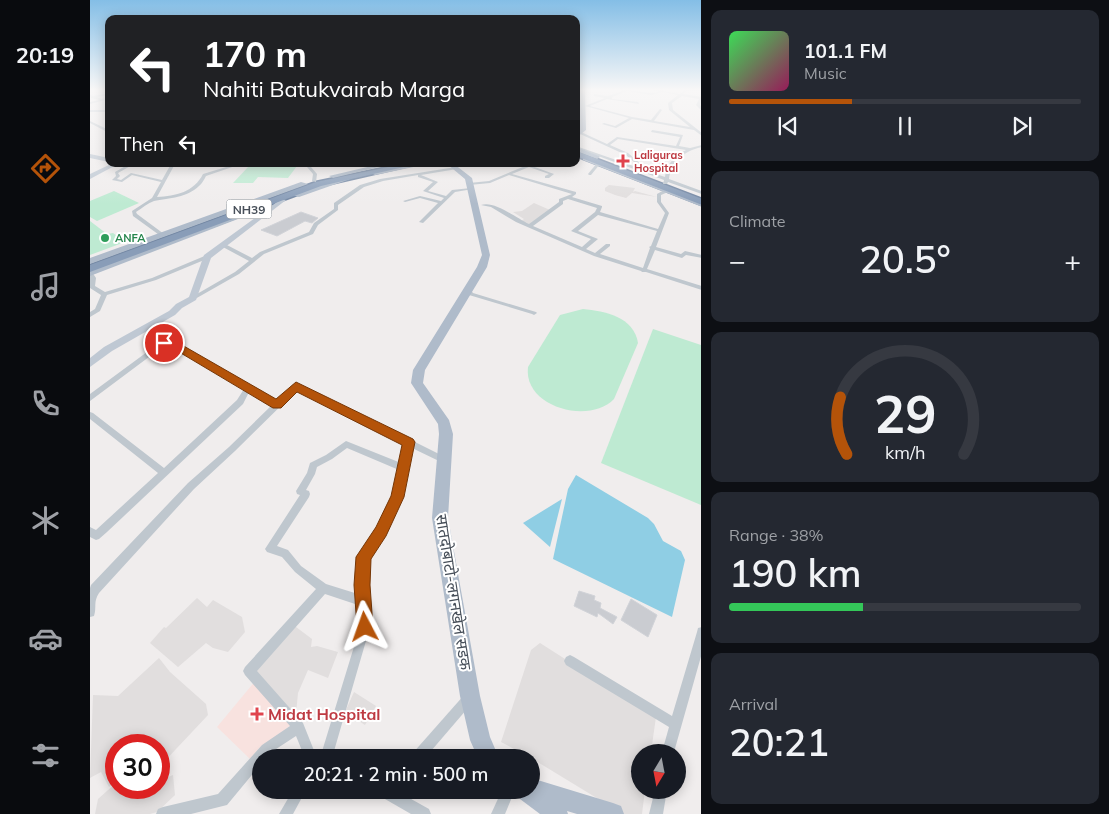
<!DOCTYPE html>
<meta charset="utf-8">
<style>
body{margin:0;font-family:Mulish,"Noto Sans Devanagari",sans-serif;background:#242831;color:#f1f3f6;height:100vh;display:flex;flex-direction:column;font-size:19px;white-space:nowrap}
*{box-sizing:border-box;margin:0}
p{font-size:16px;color:#9ea1a6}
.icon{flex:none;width:28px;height:28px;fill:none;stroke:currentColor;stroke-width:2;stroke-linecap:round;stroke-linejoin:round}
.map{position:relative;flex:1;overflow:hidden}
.drawer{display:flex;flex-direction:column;gap:10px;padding:10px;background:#0d0f14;width:408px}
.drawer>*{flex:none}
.top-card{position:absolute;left:15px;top:15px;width:475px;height:152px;border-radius:10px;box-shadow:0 2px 12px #0003;background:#202124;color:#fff;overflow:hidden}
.needle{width:32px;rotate:190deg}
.controls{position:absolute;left:541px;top:744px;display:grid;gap:10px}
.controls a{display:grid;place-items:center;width:55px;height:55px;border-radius:50%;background:#171b24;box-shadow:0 2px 12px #0003;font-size:25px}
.speed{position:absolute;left:15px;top:734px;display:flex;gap:10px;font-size:25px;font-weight:700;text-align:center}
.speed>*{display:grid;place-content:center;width:65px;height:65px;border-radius:50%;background:#171b24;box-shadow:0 2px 12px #0003;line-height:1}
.speed .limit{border:8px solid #d22;background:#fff;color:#111}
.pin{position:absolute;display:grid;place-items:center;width:42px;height:42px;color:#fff;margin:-21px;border:2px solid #fff;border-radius:50%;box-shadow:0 1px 5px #0007}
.me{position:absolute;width:55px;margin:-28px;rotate:356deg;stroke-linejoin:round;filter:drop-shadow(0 0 4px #0008)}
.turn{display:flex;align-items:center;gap:18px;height:105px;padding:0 15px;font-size:22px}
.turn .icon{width:65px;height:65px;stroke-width:2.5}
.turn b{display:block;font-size:35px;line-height:42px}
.then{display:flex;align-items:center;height:48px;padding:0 15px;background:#0003;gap:10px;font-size:19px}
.big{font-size:38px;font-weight:600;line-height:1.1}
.drawer .widget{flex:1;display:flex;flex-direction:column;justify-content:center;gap:8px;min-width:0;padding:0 18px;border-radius:10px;background:#242831}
.drawer .dial{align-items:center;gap:0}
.dial svg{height:130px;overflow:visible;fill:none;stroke:#363941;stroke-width:7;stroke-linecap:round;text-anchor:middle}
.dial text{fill:#f1f3f6;stroke:none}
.song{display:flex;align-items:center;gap:15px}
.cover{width:60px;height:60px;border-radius:8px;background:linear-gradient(135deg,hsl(130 70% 55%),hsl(330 70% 35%))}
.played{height:5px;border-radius:2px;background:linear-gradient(90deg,#b45309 35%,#363941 35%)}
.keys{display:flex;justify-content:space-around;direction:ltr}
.heat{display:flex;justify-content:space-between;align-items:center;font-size:28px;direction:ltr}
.charge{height:8px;border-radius:4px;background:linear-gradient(90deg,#34c759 38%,#363941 0)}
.trip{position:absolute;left:162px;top:749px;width:288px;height:50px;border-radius:25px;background:#171b24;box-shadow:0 2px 12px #0003;font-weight:600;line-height:50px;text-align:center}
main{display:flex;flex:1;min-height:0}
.tab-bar{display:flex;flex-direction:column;width:90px;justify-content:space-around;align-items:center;background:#090b0e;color:#9ea1a6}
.tab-bar .icon{width:35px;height:35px}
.tab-bar .selected{color:#b45309}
.tab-bar b{font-size:22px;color:#f1f3f6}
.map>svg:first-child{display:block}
</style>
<main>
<nav class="tab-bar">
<b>20:19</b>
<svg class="icon selected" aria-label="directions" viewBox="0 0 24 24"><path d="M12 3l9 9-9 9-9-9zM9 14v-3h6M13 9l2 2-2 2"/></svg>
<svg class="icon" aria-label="music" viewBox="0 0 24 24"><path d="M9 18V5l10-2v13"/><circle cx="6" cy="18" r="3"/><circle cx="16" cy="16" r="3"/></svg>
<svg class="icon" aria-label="phone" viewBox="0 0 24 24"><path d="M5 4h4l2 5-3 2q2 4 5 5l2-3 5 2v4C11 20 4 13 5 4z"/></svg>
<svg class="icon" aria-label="climate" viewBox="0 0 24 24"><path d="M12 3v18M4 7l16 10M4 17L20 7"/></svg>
<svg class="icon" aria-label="car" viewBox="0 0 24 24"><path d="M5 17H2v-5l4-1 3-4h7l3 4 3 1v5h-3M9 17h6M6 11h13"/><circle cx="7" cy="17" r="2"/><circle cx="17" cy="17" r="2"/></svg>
<svg class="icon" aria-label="filters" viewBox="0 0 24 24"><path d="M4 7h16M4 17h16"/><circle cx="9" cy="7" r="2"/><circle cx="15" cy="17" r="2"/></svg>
</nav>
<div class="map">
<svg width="612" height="814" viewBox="0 0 612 814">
<rect width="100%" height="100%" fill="#f0eded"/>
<g fill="#e1dede">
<polygon points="519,185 545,188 543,192 545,191 567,197 542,193 536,198 525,195 515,191 515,188"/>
<polygon points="444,203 460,210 438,225 430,222 434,219 423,212 432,211"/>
<polygon points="107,598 117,607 123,600 152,617 155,632 138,652 123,648 116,643 88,667 60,643 74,627 76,628"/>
<polygon points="202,624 222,639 221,647 227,646 248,652 238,678 218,670 208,693 206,714 187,699 162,669"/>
<polygon points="450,643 566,717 561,752 550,752 550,790 555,790 552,814 533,814 441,758 411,742 441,650"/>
<polygon points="69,658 80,672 116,704 118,715 71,765 69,765 69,745 26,745 26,781 19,787 11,772 0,778 3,695 28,696"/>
<polygon points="264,692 286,706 275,725 255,712"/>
<polygon points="83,775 85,795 67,812 60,814 5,814 8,799 26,783 26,788 69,788 69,781"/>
</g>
<polygon fill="#f8e2df" points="166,680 203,723 183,740 169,748 160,759 127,727"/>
<g fill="#beead2">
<polygon points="173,164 205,164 203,166 207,166 198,178 168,177 163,183 143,183 159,166 170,167"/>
<polygon points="24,191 49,203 7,221 0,217 0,201"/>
<polygon points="0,221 17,234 23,233 35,242 0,255"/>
<path d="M493,309C515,311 544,317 548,343L524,399C499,425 433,407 438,367L470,315Z"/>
<polygon points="563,329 611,345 611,505 511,463"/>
</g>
<g fill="#8fcee4">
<polygon points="486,475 558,518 564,524 573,541 591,551 595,560 582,617 463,559 478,489"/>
<polygon points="472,499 460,547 433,523"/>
</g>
<g fill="#caccd1" stroke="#d1d3d8">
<polygon points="211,212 228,218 222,223 215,221 187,236 171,230"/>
<polygon points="489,591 505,596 504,600 511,603 510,608 527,617 523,624 508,613 507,617 484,606"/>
<polygon points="541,599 567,615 558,637 531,620"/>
</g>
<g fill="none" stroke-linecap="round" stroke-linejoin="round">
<defs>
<g id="highway">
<polygon points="486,151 612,199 612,205 486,156"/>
<polygon points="313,164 327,164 231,186 0,272 0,265 226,182"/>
</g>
</defs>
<use href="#highway" stroke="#7488a4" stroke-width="3"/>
<g fill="#bfc7ce" fill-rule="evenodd">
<path d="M535,90L561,93L569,92L564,90H568L590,94L594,90H611L610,91H596L593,94L612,97L610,105L612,107V111L606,105L609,99L592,96L582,103L583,110L612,133V136L604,130L542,119L526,128L512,124L514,123L525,126L539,118L495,106L515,98L504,96V94L518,96ZM537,91L561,95L573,92L588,95L578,103L579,110L600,127L564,121L572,110L570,109L561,120L542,117L500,106L517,99L549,104L548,102L522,99V97Z"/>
<polygon points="19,93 19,95 7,97 12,99 19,97 19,99 0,104 0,102 9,100 1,98 0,95 3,96"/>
<polygon points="0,121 19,130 19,133 0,123"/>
<path d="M562,130L593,135L589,146L600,148L612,145V147C595,150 581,162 579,179L612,191V194L578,182L577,184H573L574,180L558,174L555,171L552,172L486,148V146L552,169L536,155L488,133L491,132L517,144L527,137L586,146L590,137L561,132ZM528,139L596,150C585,156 576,164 575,177L560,172L538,153L520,145Z"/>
<polygon points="507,163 510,164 501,175 499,175 498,174"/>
<path d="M39,164H44L28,173L30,176L27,179L31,180L41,173L72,180L81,164H85L67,197C86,196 104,192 113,174L146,164H151L116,176C109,192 92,197 76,199C72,200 67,200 64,201C58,203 52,208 46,212L47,214L74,234V236L72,237L43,216L42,211L62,198L71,182L42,175L32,182L22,180L26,176L25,172Z"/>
<polygon points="218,164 222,164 221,167 227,174 226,182 222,181 223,174 217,167"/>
<path d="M440,164H445L442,166L464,174L459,178H455V176L459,174L439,167L422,174L486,192V194L482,197L512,206V207L510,212L568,229L575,213L567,202V194L574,190H578V192L571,195V202L579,213L566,247L591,254L595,251L612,255V258L596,255L592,258L565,250L557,269L612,286V290L556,272H552L551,271L504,256L426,222L401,207L391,205C404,200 426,218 439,224L469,202V199L482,194L419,175L400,183L379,185L377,184L379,183L399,181ZM478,199L507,208L505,212L481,231L501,239L492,247L443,226L473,204V201ZM508,215L567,231L561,246L559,247L560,248L553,268L510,254L520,246V244H516L505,253L496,249L508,239L488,231Z"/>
<polygon points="366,167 367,167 367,169 331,175 348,182 338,191 356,196 362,190 381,188 383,189 365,192 333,223 329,222 348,203 330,198 315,202 313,201 330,196 351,201 354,198 333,191 343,182 328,177 328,175 293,181 274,187 248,205 248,210 228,225 223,234 174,254 149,274 105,299 101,299 100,298 145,272 159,261 131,246 131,244 135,244 162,258 170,252 219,232 224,223 244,209 244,203 270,185 290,179"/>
<polygon points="117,255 120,257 119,258 66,280 17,295 10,311 0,317 0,312 5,309 11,295 0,288 0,271 2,272 6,278 5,286 15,292 62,278"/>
<polygon points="378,288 380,289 383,293 446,312 447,313 444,315 442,314 379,295 375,290"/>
<path d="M72,341H83L186,401L203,384H209L357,458L358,460L357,462L354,463L351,462L322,448L312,497L294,535L279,558L277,585L280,627L242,758H230L270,627L268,605L235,594L167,671L213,723L227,758H215L206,736L180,753L177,758H171V764L137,805L101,814H66L68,809L73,807L128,794L172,745L200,726L155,675L153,671L155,667L226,589L205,572L192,557L177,552L175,549L210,495L207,494L206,491L217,473L220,463L236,455L256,441L311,463L315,444L207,390L145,451L104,489L9,593C3,602 7,607 4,616L0,617V588L1,585L98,483L139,447L182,405L159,392L153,404L17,532L9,539L6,540L0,537V527L6,530L68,473L0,419V412L3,413L74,468L147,400L154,389L80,345H75L0,401V394ZM257,448L309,470L304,497L288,529L269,557L267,585L268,594L236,584L211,566L198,550L187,546L219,497L220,494L219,491L216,490L225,474L227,467L242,459Z"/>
<polygon points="612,627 612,653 584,752 572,752 579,727 476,665 474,661 476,657 480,655 484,657 582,716 607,632 608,628"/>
<polygon points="379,692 383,694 385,698 383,702 335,758 320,758 322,754 375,694"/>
<polygon points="203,790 216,790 203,814 189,814"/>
<polygon points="287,790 305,790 339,809 341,814 321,814 288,795"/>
<polygon points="412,790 425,790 415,814 401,814"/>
<polygon points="565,790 577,790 573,814 559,814"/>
</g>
<g fill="#bfc8d3" fill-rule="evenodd">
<rect x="0" y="110" width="19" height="2"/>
<polygon points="0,154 19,158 19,162 0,158"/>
<polygon points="21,164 28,164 0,179 0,174"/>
<polygon points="191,199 196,200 121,258 106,300 92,308 85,315 22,351 0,367 0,358 14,347 79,311 86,304 99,297 114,255"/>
</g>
<g fill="#afbbca" fill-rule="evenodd">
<polygon points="489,90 495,90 496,130 486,138 486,133 490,129"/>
<polygon points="486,147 509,156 510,157 507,159 486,151"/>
<polygon points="493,158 497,158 612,202 612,207 493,160"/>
<polygon points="290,164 297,165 243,178 239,176"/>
<polygon points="325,164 338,164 285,175 281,173"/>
<polygon points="357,164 364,164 382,178 400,255 397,267 335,370 333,383 359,420 363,434 358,518 390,696 400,737 409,758 388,758 380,740 370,696 342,518 349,434 348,424 321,383 323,370 387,267 392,255 375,179"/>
<polygon points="253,177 260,179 209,197 202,195"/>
<polygon points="211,182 218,184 0,264 0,258"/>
<polygon points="172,205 179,207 0,276 0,270"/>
<polygon points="441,778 523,803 531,806 534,814 487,814 477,811 478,814 450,814 430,799 427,791 441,790"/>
</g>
<use href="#highway" fill="#899db8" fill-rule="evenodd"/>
</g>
<linearGradient id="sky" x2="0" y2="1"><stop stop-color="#84bee6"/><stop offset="0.44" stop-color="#f8f7f7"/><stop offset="1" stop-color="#f8f7f7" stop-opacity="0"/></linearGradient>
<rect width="612" height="204" fill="url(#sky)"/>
<polygon fill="#b45309" stroke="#753606" points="74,340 85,341 186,399 206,382 323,439 325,442 314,497 296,536 281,559 280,585 283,627 280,633 275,635 269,633 267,627 264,585 266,557 286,527 301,496 312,445 207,392 191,408 183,408 79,346 71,345 71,341"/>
<g fill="#e0444e" stroke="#fff" stroke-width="2">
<path d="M530.5 153.5h5v5h5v5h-5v5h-5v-5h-5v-5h5z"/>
<path d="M164.5 706.5h5v5h5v5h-5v5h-5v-5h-5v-5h5z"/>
</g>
<circle fill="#2e9e5b" stroke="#fff" stroke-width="2" cx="15" cy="238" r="5"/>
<g text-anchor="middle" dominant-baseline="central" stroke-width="4" stroke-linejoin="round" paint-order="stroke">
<g font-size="11" font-weight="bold" fill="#be3a42" stroke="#fff" text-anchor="start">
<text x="544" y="155">Laliguras<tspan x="544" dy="13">Hospital</tspan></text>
</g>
<g font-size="11" font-weight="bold" fill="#27864d" stroke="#fff" text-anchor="start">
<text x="25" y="238">ANFA</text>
</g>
<rect fill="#fff" stroke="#7e848b" stroke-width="1" x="136.5" y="199.5" width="45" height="19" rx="4"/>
<g font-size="12" font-weight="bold" fill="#474f59">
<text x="159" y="209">NH39</text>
</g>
<g font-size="16" fill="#474f59" stroke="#fff">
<text transform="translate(364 592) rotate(81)">सातदोबाटो-लगनखेल सडक</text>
</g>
<g font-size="16" font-weight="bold" fill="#be3a42" stroke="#fff" text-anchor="start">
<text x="178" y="714">Midat Hospital</text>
</g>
</g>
</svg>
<div class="controls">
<a><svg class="needle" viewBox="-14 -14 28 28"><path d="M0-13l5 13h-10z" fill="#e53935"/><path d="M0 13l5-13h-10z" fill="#9ea1a6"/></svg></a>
</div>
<div class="speed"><div class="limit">30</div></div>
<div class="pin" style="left:74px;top:343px;background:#d93025"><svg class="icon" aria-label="arrive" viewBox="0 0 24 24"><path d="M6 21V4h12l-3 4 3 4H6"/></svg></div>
<svg class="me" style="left:275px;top:627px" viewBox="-20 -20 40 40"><path d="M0-17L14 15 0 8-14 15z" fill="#b45309" stroke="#fff" stroke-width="4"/></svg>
<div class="trip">20:21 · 2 min · 500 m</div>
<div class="top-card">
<div class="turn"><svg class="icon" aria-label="left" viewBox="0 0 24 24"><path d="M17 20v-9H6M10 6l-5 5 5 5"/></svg><div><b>170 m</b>Nahiti Batukvairab Marga</div></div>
<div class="then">Then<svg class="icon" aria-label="left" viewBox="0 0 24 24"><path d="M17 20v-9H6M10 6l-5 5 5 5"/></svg></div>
</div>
</div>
<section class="drawer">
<div class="widget">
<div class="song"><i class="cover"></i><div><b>101.1 FM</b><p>Music</p></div></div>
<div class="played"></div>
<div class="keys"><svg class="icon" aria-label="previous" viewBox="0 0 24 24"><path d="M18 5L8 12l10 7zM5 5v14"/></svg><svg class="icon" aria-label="pause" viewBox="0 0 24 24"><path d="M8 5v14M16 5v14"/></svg><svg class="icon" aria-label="next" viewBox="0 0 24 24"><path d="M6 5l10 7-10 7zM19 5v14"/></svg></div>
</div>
<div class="widget"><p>Climate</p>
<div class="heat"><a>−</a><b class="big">20.5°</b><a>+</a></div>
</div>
<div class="widget dial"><svg viewBox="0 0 100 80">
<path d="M14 69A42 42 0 1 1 86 69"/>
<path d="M14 69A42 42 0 0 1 10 34" stroke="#b45309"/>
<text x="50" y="56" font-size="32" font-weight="700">29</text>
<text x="50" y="72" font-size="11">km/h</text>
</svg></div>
<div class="widget"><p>Range · 38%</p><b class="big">190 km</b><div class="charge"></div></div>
<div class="widget"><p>Arrival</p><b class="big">20:21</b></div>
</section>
</main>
